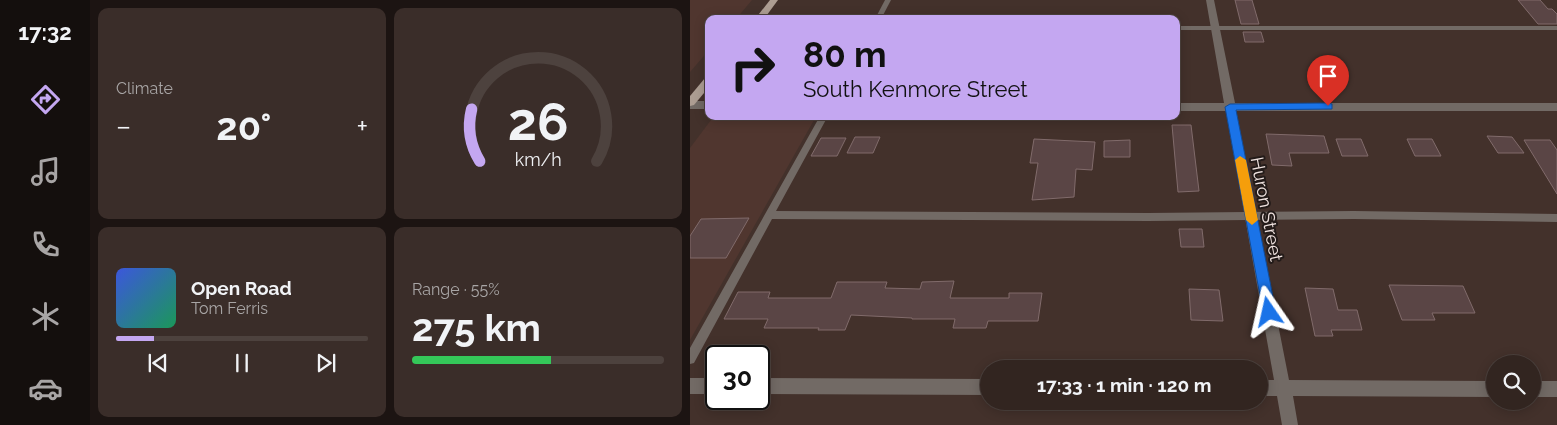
<!DOCTYPE html>
<meta charset="utf-8">
<style>
body{margin:0;font-family:Raleway,sans-serif;background:#3a2d29;color:#f1f3f6;height:100vh;display:flex;flex-direction:column;font-size:19px;white-space:nowrap}
*{box-sizing:border-box;margin:0}
p{font-size:16px;color:#a8a5a5}
.icon{flex:none;width:28px;height:28px;fill:none;stroke:currentColor;stroke-width:2;stroke-linecap:round;stroke-linejoin:round}
.map{position:relative;flex:1;overflow:hidden}
.drawer{display:flex;flex-direction:column;gap:8px;padding:8px;background:#1c1412;width:600px}
.drawer>*{flex:none}
.top-card{position:absolute;left:15px;top:15px;width:475px;height:105px;border-radius:10px;box-shadow:0 2px 12px #0003,0 0 0 1px #4d423e;background:#c4a7f1;color:#111;overflow:hidden}
.fabs{position:absolute;left:796px;top:355px;display:grid;gap:10px}
.fabs a{display:grid;place-items:center;width:55px;height:55px;border-radius:50%;background:#322520;box-shadow:0 2px 12px #0003,0 0 0 1px #4d423e;font-size:25px}
.speed{position:absolute;left:15px;top:345px;display:flex;gap:10px;font-size:25px;font-weight:700;text-align:center}
.speed>*{display:grid;place-content:center;width:65px;height:65px;border-radius:50%;background:#322520;box-shadow:0 2px 12px #0003,0 0 0 1px #4d423e;line-height:1}
.speed .limit{border:2px solid #111;border-radius:8px;background:#fff;color:#111}
.pin{position:absolute;display:grid;place-items:center;width:42px;height:42px;color:#fff;margin:-51px -21px;border-radius:50% 50% 50% 0;rotate:-45deg;box-shadow:0 0 5px #0007}
.pin .icon{rotate:45deg}
.me{position:absolute;width:55px;margin:-28px;rotate:349deg;stroke-linejoin:round;filter:drop-shadow(0 0 4px #0008)}
.turn{display:flex;align-items:center;gap:18px;height:105px;padding:0 15px;font-size:22px}
.turn .icon{width:65px;height:65px;stroke-width:2.5}
.turn b{display:block;font-size:35px;line-height:42px}
.big{font-size:38px;font-weight:700;line-height:1.1}
.drawer .card{flex:1;display:flex;flex-direction:column;justify-content:center;gap:8px;min-width:0;padding:0 18px;border-radius:10px;background:#3a2d29}
.drawer .dial{align-items:center;gap:0}
.dial svg{height:130px;overflow:visible;fill:none;stroke:#4d423e;stroke-width:7;stroke-linecap:round;text-anchor:middle}
.dial text{fill:#f1f3f6;stroke:none}
.song{display:flex;align-items:center;gap:15px}
.cover{width:60px;height:60px;border-radius:8px;background:linear-gradient(135deg,hsl(230 70% 55%),hsl(150 70% 35%))}
.played{height:5px;border-radius:2px;background:linear-gradient(90deg,#c4a7f1 15%,#4d423e 15%)}
.keys{display:flex;justify-content:space-around;direction:ltr}
.heat{display:flex;justify-content:space-between;align-items:center;font-size:28px;direction:ltr}
.charge{height:8px;border-radius:4px;background:linear-gradient(90deg,#34c759 55%,#4d423e 0)}
.drawer .tiles{flex:1;display:grid;gap:8px;grid-template-columns:repeat(2,1fr)}
.trip{position:absolute;left:290px;top:360px;width:288px;height:50px;border-radius:25px;background:#322520;box-shadow:0 2px 12px #0003,0 0 0 1px #4d423e;font-weight:700;line-height:50px;text-align:center}
main{display:flex;flex:1;min-height:0}
.dock{display:flex;flex-direction:column;width:90px;justify-content:space-around;align-items:center;background:#140f0d;color:#a8a5a5}
.dock .icon{width:35px;height:35px}
.dock .on{color:#c4a7f1}
.dock b{font-size:22px;color:#f1f3f6}
.map>svg:first-child{display:block}
</style>
<main>
<nav class="dock">
<b>17:32</b>
<svg class="icon on" aria-label="directions" viewBox="0 0 24 24"><path d="M12 3l9 9-9 9-9-9zM9 14v-3h6M13 9l2 2-2 2"/></svg>
<svg class="icon" aria-label="music" viewBox="0 0 24 24"><path d="M9 18V5l10-2v13"/><circle cx="6" cy="18" r="3"/><circle cx="16" cy="16" r="3"/></svg>
<svg class="icon" aria-label="phone" viewBox="0 0 24 24"><path d="M5 4h4l2 5-3 2q2 4 5 5l2-3 5 2v4C11 20 4 13 5 4z"/></svg>
<svg class="icon" aria-label="climate" viewBox="0 0 24 24"><path d="M12 3v18M4 7l16 10M4 17L20 7"/></svg>
<svg class="icon" aria-label="car" viewBox="0 0 24 24"><path d="M5 17H2v-5l4-1 3-4h7l3 4 3 1v5h-3M9 17h6M6 11h13"/><circle cx="7" cy="17" r="2"/><circle cx="17" cy="17" r="2"/></svg>
</nav>
<section class="drawer">
<div class="tiles">
<div class="card"><p>Climate</p>
<div class="heat"><a>−</a><b class="big">20°</b><a>+</a></div>
</div>
<div class="card dial"><svg viewBox="0 0 100 80">
<path d="M14 69A42 42 0 1 1 86 69"/>
<path d="M14 69A42 42 0 0 1 9 37" stroke="#c4a7f1"/>
<text x="50" y="56" font-size="32" font-weight="700">26</text>
<text x="50" y="72" font-size="11">km/h</text>
</svg></div>
<div class="card">
<div class="song"><i class="cover"></i><div><b>Open Road</b><p>Tom Ferris</p></div></div>
<div class="played"></div>
<div class="keys"><svg class="icon" aria-label="previous" viewBox="0 0 24 24"><path d="M18 5L8 12l10 7zM5 5v14"/></svg><svg class="icon" aria-label="pause" viewBox="0 0 24 24"><path d="M8 5v14M16 5v14"/></svg><svg class="icon" aria-label="next" viewBox="0 0 24 24"><path d="M6 5l10 7-10 7zM19 5v14"/></svg></div>
</div>
<div class="card"><p>Range · 55%</p><b class="big">275 km</b><div class="charge"></div></div>
</div>
</section>
<div class="map">
<svg width="867" height="425" viewBox="0 0 867 425">
<rect width="100%" height="100%" fill="#43312b"/>
<g fill="#50362f">
<polygon points="0,0 62,0 46,19 19,19 19,50 0,72"/>
<polygon points="21,120 124,120 0,340 0,148"/>
</g>
<g fill="#5a4545" stroke="#816b6b">
<polygon points="545,0 562,0 569,24 551,24"/>
<polygon points="828,0 850,0 858,9 862,9 867,14 867,24 848,24"/>
<polygon points="553,32 571,32 574,42 555,42"/>
<polygon points="482,125 501,125 509,191 488,192"/>
<polygon points="576,134 634,136 639,153 599,153 602,166 582,165"/>
<polygon points="797,136 822,137 834,153 808,153"/>
<polygon points="165,137 190,137 183,153 157,153"/>
<polygon points="131,138 156,138 147,156 121,156"/>
<polygon points="344,139 405,142 402,170 386,169 384,197 342,200 348,163 340,163"/>
<polygon points="646,139 671,139 678,156 652,156"/>
<polygon points="717,139 742,139 751,156 725,156"/>
<polygon points="440,140 440,157 414,157 414,141"/>
<polygon points="834,140 860,140 867,150 867,194"/>
<polygon points="59,218 36,258 0,258 0,236 11,219"/>
<polygon points="489,229 512,229 514,247 491,247"/>
<polygon points="264,281 260,298 319,298 319,293 352,293 348,321 298,321 296,328 263,328 265,319 222,319 222,318 161,315 155,330 128,330 129,328 74,328 78,319 34,319 48,292 80,292 78,298 141,298 147,282 197,282 195,288 230,289 232,282"/>
<polygon points="699,285 773,286 785,313 742,313 745,320 712,320"/>
<polygon points="615,288 643,289 648,310 667,310 672,330 641,330 643,336 625,336"/>
<polygon points="499,289 529,290 533,321 501,320"/>
</g>
<g fill="none" stroke-linecap="round" stroke-linejoin="round">
<g fill="#726a65" fill-rule="evenodd">
<polygon points="195,0 201,0 191,19 185,19"/>
<rect x="486" y="26" width="381" height="4"/>
<polygon points="130,116 138,116 86,211 458,213 664,211 867,214 867,222 664,219 458,221 82,219 4,363 0,364 0,348"/>
</g>
<g fill="#726a65" fill-rule="evenodd">
<polygon points="516,0 524,0 545,103 867,103 867,111 546,111 599,380 805,381 805,397 603,396 608,425 592,425 587,396 569,396 569,380 584,380 536,111 486,111 486,103 534,103"/>
<rect x="0" y="101" width="19" height="8"/>
<rect x="0" y="378" width="26" height="16"/>
<polygon points="69,378 299,379 299,395 69,394"/>
<rect x="842" y="381" width="25" height="16"/>
</g>
<g fill="#ad9d92" fill-rule="evenodd">
<polygon points="80,0 88,0 74,19 65,19"/>
<polygon points="19,77 19,87 4,105 0,106 0,96 15,78"/>
</g>
</g>
<polygon fill="#1a73e8" stroke="#114b97" points="638,103 642,104 642,109 546,110 586,312 584,316 579,318 574,316 573,312 535,107 540,104"/>
<polygon fill="#f59e0b" points="550,156 556,160 568,220 562,225 556,220 545,160"/>
<g text-anchor="middle" dominant-baseline="central" stroke-width="4" stroke-linejoin="round" paint-order="stroke">
<g font-size="18" fill="#efe2df" stroke="#231b19">
<text transform="translate(577 209) rotate(79)">Huron Street</text>
</g>
</g>
</svg>
<div class="fabs">
<a><svg class="icon" aria-label="search" viewBox="0 0 24 24"><circle cx="10" cy="10" r="6"/><path d="M15 15l6 6"/></svg></a>
</div>
<div class="speed"><div class="limit">30</div></div>
<div class="pin" style="left:638px;top:106px;background:#d93025"><svg class="icon" aria-label="arrive" viewBox="0 0 24 24"><path d="M6 21V4h12l-3 4 3 4H6"/></svg></div>
<svg class="me" style="left:579px;top:312px" viewBox="-20 -20 40 40"><path d="M0-17L14 15 0 8-14 15z" fill="#1a73e8" stroke="#fff" stroke-width="4"/></svg>
<div class="trip">17:33 · 1 min · 120 m</div>
<div class="top-card">
<div class="turn"><svg class="icon" aria-label="right" viewBox="0 0 24 24"><path d="M7 20v-9h11M14 6l5 5-5 5"/></svg><div><b>80 m</b>South Kenmore Street</div></div>
</div>
</div>
</main>
